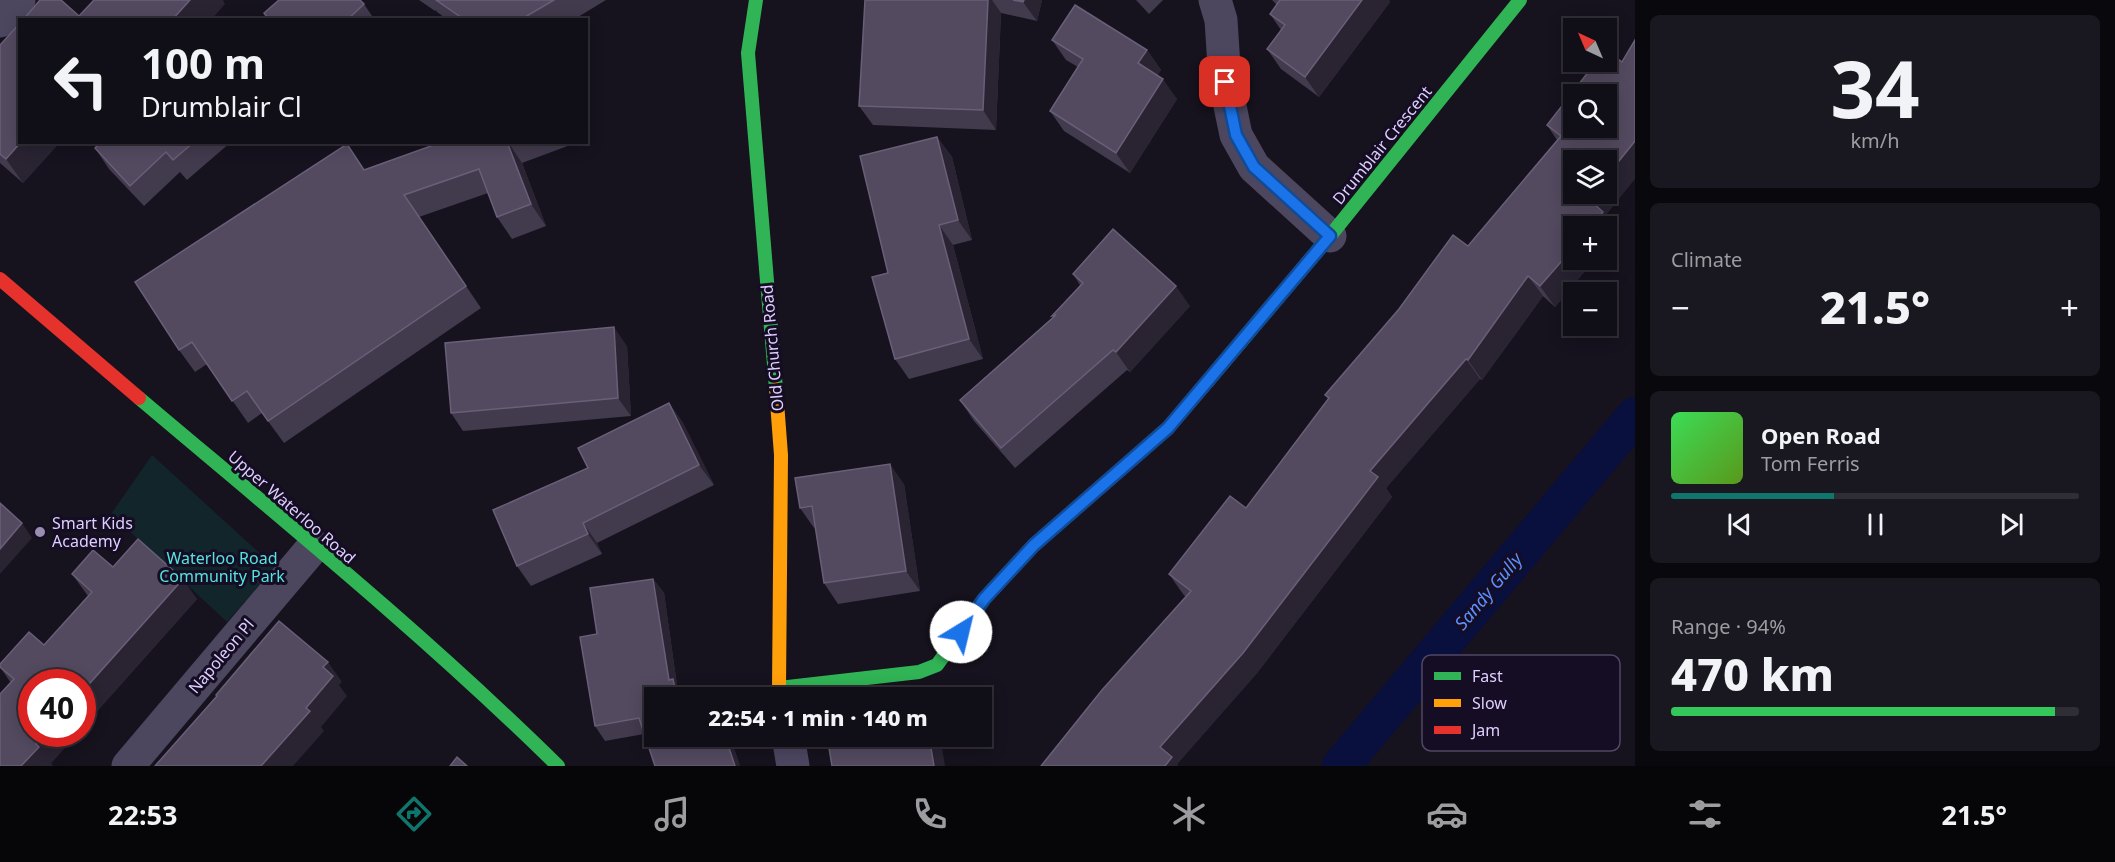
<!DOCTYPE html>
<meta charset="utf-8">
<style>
body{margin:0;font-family:"Noto Sans",sans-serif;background:#19171f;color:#f1f3f6;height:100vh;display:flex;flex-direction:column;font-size:22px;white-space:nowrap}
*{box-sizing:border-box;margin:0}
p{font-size:20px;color:#9c9ca1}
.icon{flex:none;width:33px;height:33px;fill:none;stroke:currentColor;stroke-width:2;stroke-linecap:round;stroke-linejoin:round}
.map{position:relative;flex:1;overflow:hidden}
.panel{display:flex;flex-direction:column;gap:15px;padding:15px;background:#09080c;width:480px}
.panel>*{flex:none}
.top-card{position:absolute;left:18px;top:18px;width:570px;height:126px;border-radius:0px;box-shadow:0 3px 15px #0003,0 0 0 2px #302e35;background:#100e16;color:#f1f3f6;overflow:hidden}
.needle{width:39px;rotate:316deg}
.tools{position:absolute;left:1563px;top:18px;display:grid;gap:12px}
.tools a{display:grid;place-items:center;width:54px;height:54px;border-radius:0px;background:#100e16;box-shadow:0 3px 15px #0003,0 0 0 2px #302e35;font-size:30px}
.speed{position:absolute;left:18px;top:669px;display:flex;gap:12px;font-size:30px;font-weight:700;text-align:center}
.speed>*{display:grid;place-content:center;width:78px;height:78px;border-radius:50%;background:#100e16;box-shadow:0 3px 15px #0003,0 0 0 2px #302e35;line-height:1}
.speed .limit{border:9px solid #d22;background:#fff;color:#111}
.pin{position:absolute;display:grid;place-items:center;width:51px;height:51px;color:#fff;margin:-26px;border-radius:12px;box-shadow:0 3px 9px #0006}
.me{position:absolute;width:66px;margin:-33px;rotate:36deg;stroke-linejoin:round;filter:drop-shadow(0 0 4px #0008)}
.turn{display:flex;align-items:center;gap:21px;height:126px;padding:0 24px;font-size:27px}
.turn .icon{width:78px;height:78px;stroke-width:2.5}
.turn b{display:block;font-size:42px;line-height:51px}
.big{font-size:45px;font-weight:800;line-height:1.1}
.panel .widget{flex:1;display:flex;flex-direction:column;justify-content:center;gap:9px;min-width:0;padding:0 21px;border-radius:9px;background:#19171f}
.panel .dial{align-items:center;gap:0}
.dial b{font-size:78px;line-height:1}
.song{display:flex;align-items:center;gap:18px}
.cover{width:72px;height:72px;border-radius:9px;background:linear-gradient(135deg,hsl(130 70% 55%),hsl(90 70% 35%))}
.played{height:6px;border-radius:3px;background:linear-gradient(90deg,#0f766e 40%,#302e35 40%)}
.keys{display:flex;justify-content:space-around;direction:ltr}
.heat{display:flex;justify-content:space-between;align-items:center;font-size:33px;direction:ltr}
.charge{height:9px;border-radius:4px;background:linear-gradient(90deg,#34c759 94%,#302e35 0)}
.trip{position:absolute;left:644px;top:687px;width:348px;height:60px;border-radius:0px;background:#100e16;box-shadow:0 3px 15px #0003,0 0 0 2px #302e35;font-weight:800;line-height:60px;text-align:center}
.menu{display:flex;height:96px;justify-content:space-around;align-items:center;background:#060609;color:#9c9ca1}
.menu .icon{width:42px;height:42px}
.menu .on{color:#0f766e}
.menu b{font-size:27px;color:#f1f3f6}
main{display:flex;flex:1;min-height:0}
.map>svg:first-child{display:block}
</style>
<main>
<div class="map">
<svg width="1635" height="766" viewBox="0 0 1635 766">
<rect width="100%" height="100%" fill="#16121e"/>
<polygon fill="#11252b" points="152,455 275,567 227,622 111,514"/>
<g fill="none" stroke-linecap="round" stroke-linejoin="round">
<polyline stroke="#09103e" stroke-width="38" points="1341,766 1635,416"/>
<g stroke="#4c465f" stroke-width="33">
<polyline points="1215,0 1221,20 1225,82 1236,135 1254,167 1330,236"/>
<polyline points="0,21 19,0"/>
<polyline points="788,736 793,766"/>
<polyline points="128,766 314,546"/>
</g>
<g stroke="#30b455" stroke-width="14">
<polyline points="756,0 748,53 776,389"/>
<polyline points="1208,381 1330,236 1520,0"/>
<path d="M139,398C281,518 426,636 558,766"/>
<polyline points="779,688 919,672 937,665 984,599 1034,545 1072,512"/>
</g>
<polyline stroke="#ff9f0a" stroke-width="14" points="776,389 781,455 779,688 781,698"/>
<g stroke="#e5322d" stroke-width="14">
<polyline points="0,279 139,398"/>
<polyline points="1072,512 1168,428 1208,381"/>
</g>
</g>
<g fill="#423a4d">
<polygon points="419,0 606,0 573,20 448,20 437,12 436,10 435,11"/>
<polygon points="865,0 1042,0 1037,21 1001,13 996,130 873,125 859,106"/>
<polygon points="1136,0 1163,0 1149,14"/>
<polygon points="1272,0 1389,0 1390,2 1319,97 1281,69 1267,49 1281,30 1270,14 1277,5"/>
<polygon points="364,4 374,19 373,20 268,20 264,13"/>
<polygon points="1052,40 1147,50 1161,70 1157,76 1177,99 1130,173 1064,131 1050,111 1078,67 1066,60"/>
<polygon points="0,45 20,142 60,142 23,183 0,163"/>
<polygon points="1596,62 1606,215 1617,232 1574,260 1594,260 1555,307 1543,296 1482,380 1480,379 1386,488 1392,497 1257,673 1177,764 1178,766 1041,766 1186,597 1183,594 1169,574 1246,508 1328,399 1325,395 1468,246 1557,140 1547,125"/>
<polygon points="937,137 952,157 972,240 953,245 983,359 909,379 895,359 888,273"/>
<polygon points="101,142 231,142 187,180 180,172 144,206 109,169 95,148"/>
<polygon points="442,142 572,142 573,144 522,163 546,226 512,239 497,217 488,193 419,217 481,308 284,443 262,413 248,423 207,364 195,372 179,350 365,170"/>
<polygon points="1073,274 1190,306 1130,372 1127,370 1015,468 974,421 960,400 1053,317 1052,316 1080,285"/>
<polygon points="627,346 631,416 463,431 451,413"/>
<polygon points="669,403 683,423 714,485 597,543 602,554 531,586 517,566 588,468"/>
<polygon points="904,484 920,591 838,604 824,583 815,527 814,528 800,508"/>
<polygon points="113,567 197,599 82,728 82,682 32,734 77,734 51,763 0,766 11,683 0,667 0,664 44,645 88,596 72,574"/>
<polygon points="653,579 664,593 677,685 683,693 654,736 691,736 692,743 733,746 740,766 644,734 605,741 595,726 597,634"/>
</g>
<g fill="#292332">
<polygon points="190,0 223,0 225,4 211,20 172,20"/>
<polygon points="988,0 992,0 1001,13 996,130 983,110"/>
<polygon points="1024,0 1042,0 1037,21 1023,2"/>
<polygon points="1362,0 1389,0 1390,2 1319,97 1305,77"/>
<polygon points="1147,50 1161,70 1152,84 1138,63"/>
<polygon points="1163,79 1177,99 1130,173 1116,153"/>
<polygon points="937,137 952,157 972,240 958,220"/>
<polygon points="1635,141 1635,179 1606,215 1617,232 1606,245 1606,226 1591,226 1589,199 1593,194 1606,194 1606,177"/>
<polygon points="21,142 60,142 23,183 6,159"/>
<polygon points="508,142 522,163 546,226 531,204"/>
<polygon points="939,225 953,245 983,359 969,339"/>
<polygon points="1574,247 1574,260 1594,260 1555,307 1540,286"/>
<polygon points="1528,276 1543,296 1482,380 1468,360"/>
<polygon points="1176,286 1190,306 1130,372 1116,352"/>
<polygon points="614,327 627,346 631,416 618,398"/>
<polygon points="1466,359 1480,379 1386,488 1392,497 1257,673 1177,764 1178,766 1165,766 1160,747 1370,471"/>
<polygon points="669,403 683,423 714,485 699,465"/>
<polygon points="890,464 904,484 920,591 906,571"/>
<polygon points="22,523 32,538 0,574 0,549"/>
<polygon points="583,523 597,543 602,554 588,534"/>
<polygon points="183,579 197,599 82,728 82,692"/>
<polygon points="653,579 664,593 677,685 683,693 684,698 677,698 669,680"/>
<polygon points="328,662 342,682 339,685 347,696 321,727 324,731 293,766 261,766 306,708 323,667"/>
<polygon points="45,734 77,734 51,763 53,766 21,766 36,744"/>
<polygon points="683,736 691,736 695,760 685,745"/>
<polygon points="725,736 727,736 733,746 740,766 735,766"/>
<polygon points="929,736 940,736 945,766 934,766"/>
</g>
<g fill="#534a60" stroke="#695f79" stroke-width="1.5" fill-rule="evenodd">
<polygon points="40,0 61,0 79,16 94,0 190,0 172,20 23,20"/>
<polygon points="279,0 360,0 364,4 347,20 269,20 264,13"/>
<polygon points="436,0 554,0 520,20 465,20"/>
<polygon points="865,0 988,0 983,110 859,106"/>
<polygon points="1013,0 1024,0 1023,2"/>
<polygon points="1280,0 1362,0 1305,77 1267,49 1285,25 1270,14"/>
<polygon points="1075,5 1147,50 1138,63 1163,79 1116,153 1050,111 1083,59 1052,40"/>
<polygon points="20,23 20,142 21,142 6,159 0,154 0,45"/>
<path d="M1635,40V141L1606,177V160H1574V194H1593L1589,199L1603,212L1591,226H1574V247L1540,286L1528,276L1468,360L1466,359L1370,471L1378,477L1243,653L1160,747L1172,757L1165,766H1041L1102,690L1191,591L1169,574L1230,496L1246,508L1329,398L1325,395L1399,309L1453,235L1468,246L1561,136L1547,125L1596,62H1606V50L1622,62ZM1574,94H1606V128H1574Z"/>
<polygon points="937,137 958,220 939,225 969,339 895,359 872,277 888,273 860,156"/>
<polygon points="101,142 194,142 173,160 166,152 130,186 95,148"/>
<polygon points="442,142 507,142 531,204 497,217 479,169 404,195 466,286 268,421 247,391 232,401 192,342 179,350 135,282 347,144 364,170"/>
<polygon points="1113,229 1176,286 1116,352 1113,350 1001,448 960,400 1056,315 1052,316 1083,283 1073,274"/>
<polygon points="614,327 618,398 451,413 445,343"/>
<polygon points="669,403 699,465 583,523 588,534 517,566 493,510 588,468 578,448"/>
<polygon points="890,464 906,571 824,583 812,506 800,508 795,478"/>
<polygon points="0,503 22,523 0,549"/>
<polygon points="138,539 183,579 82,692 82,682 32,682 32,734 45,734 36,744 39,747 21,766 0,766 0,694 14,679 0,667 0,664 29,632 44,645 92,592 72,574 93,550 113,567"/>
<polygon points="653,579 669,680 673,679 677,698 654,698 654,736 683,736 685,745 709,736 725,736 735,766 655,766 639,718 595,726 580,637 597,634 590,588"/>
<polygon points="279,621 328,662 323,667 333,676 306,708 310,711 261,766 155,766 217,696 216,695"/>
<polygon points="827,736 929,736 934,766 832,766"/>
<polygon points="457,757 467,766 450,766"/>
</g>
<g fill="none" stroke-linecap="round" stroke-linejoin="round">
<defs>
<polyline id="route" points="961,632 984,599 1034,545 1168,428 1330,236 1254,167 1236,135 1225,82"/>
</defs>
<use href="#route" stroke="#114b97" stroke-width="15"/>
<use href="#route" stroke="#1a73e8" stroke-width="10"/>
</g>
<circle fill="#998db0" stroke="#150d23" stroke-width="2" cx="40" cy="532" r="6"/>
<g text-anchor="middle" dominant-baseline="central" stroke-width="6" stroke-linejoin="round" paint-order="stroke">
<g font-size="16" fill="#dfcfff" stroke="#150d23">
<text transform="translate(1382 145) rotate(-51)">Drumblair Crescent</text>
<text transform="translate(772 348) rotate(-95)">Old Church Road</text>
<text transform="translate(292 507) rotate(41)">Upper Waterloo Road</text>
<text transform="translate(221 656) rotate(-50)">Napoleon Pl</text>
</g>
<g font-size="16" fill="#dfcfff" stroke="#150d23" text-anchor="start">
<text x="52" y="523">Smart Kids<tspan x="52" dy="18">Academy</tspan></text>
</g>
<g font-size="16" fill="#56e3df" stroke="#150d23">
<text x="222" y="558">Waterloo Road<tspan x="222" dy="18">Community Park</tspan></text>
</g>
<g font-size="18" font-style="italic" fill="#5d90ff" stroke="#150d23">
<text transform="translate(1488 591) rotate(-50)">Sandy Gully</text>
</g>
</g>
<rect x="1422" y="655" width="198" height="96" rx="9" fill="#150d23" stroke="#524765" stroke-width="1.5"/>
<rect x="1434" y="672" width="27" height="8" fill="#30b455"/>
<rect x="1434" y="699" width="27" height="8" fill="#ff9f0a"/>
<rect x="1434" y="726" width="27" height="8" fill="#e5322d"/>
<g font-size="16" fill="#dfcfff">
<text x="1472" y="682">Fast</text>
<text x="1472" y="709">Slow</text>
<text x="1472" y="736">Jam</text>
</g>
</svg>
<div class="tools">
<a><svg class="needle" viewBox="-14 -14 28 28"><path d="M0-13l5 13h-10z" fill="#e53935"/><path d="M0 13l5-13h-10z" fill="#9c9ca1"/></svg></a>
<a><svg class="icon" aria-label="search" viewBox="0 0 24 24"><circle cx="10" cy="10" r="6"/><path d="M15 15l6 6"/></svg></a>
<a><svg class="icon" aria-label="layers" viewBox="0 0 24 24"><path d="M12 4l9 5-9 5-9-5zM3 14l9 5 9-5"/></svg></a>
<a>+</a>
<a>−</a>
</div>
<div class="speed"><div class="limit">40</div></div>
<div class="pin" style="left:1225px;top:82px;background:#d93025"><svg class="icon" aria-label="arrive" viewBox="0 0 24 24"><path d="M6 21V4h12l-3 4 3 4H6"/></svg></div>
<svg class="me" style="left:961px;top:632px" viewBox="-20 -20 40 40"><circle r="19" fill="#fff"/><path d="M0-13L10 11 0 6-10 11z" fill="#1a73e8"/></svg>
<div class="trip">22:54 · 1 min · 140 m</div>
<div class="top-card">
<div class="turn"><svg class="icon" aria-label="left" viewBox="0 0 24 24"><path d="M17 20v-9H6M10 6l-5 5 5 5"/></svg><div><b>100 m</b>Drumblair Cl</div></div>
</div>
</div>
<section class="panel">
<div class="widget dial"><b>34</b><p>km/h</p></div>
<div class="widget"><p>Climate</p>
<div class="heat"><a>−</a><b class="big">21.5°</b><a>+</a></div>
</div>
<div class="widget">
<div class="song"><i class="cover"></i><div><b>Open Road</b><p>Tom Ferris</p></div></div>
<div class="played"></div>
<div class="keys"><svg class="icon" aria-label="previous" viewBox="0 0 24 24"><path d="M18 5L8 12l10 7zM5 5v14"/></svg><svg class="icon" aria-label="pause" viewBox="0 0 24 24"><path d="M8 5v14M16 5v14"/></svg><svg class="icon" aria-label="next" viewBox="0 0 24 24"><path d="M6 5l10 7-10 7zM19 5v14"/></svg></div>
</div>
<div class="widget"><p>Range · 94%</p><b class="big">470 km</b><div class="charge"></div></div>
</section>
</main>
<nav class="menu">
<b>22:53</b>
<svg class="icon on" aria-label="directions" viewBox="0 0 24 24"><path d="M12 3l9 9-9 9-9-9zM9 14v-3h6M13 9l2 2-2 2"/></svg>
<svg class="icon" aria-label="music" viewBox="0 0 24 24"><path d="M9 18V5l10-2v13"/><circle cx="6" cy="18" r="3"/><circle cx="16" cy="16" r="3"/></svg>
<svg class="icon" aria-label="phone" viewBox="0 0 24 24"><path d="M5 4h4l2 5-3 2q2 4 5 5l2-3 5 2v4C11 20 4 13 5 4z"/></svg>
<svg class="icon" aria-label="climate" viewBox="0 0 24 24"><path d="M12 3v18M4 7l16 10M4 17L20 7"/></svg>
<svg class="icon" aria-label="car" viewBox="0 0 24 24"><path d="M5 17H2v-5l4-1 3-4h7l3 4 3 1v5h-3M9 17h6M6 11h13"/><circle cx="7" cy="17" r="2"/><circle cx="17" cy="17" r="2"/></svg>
<svg class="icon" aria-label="filters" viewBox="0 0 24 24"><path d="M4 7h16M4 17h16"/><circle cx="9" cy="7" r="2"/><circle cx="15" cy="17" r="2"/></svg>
<b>21.5°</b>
</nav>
